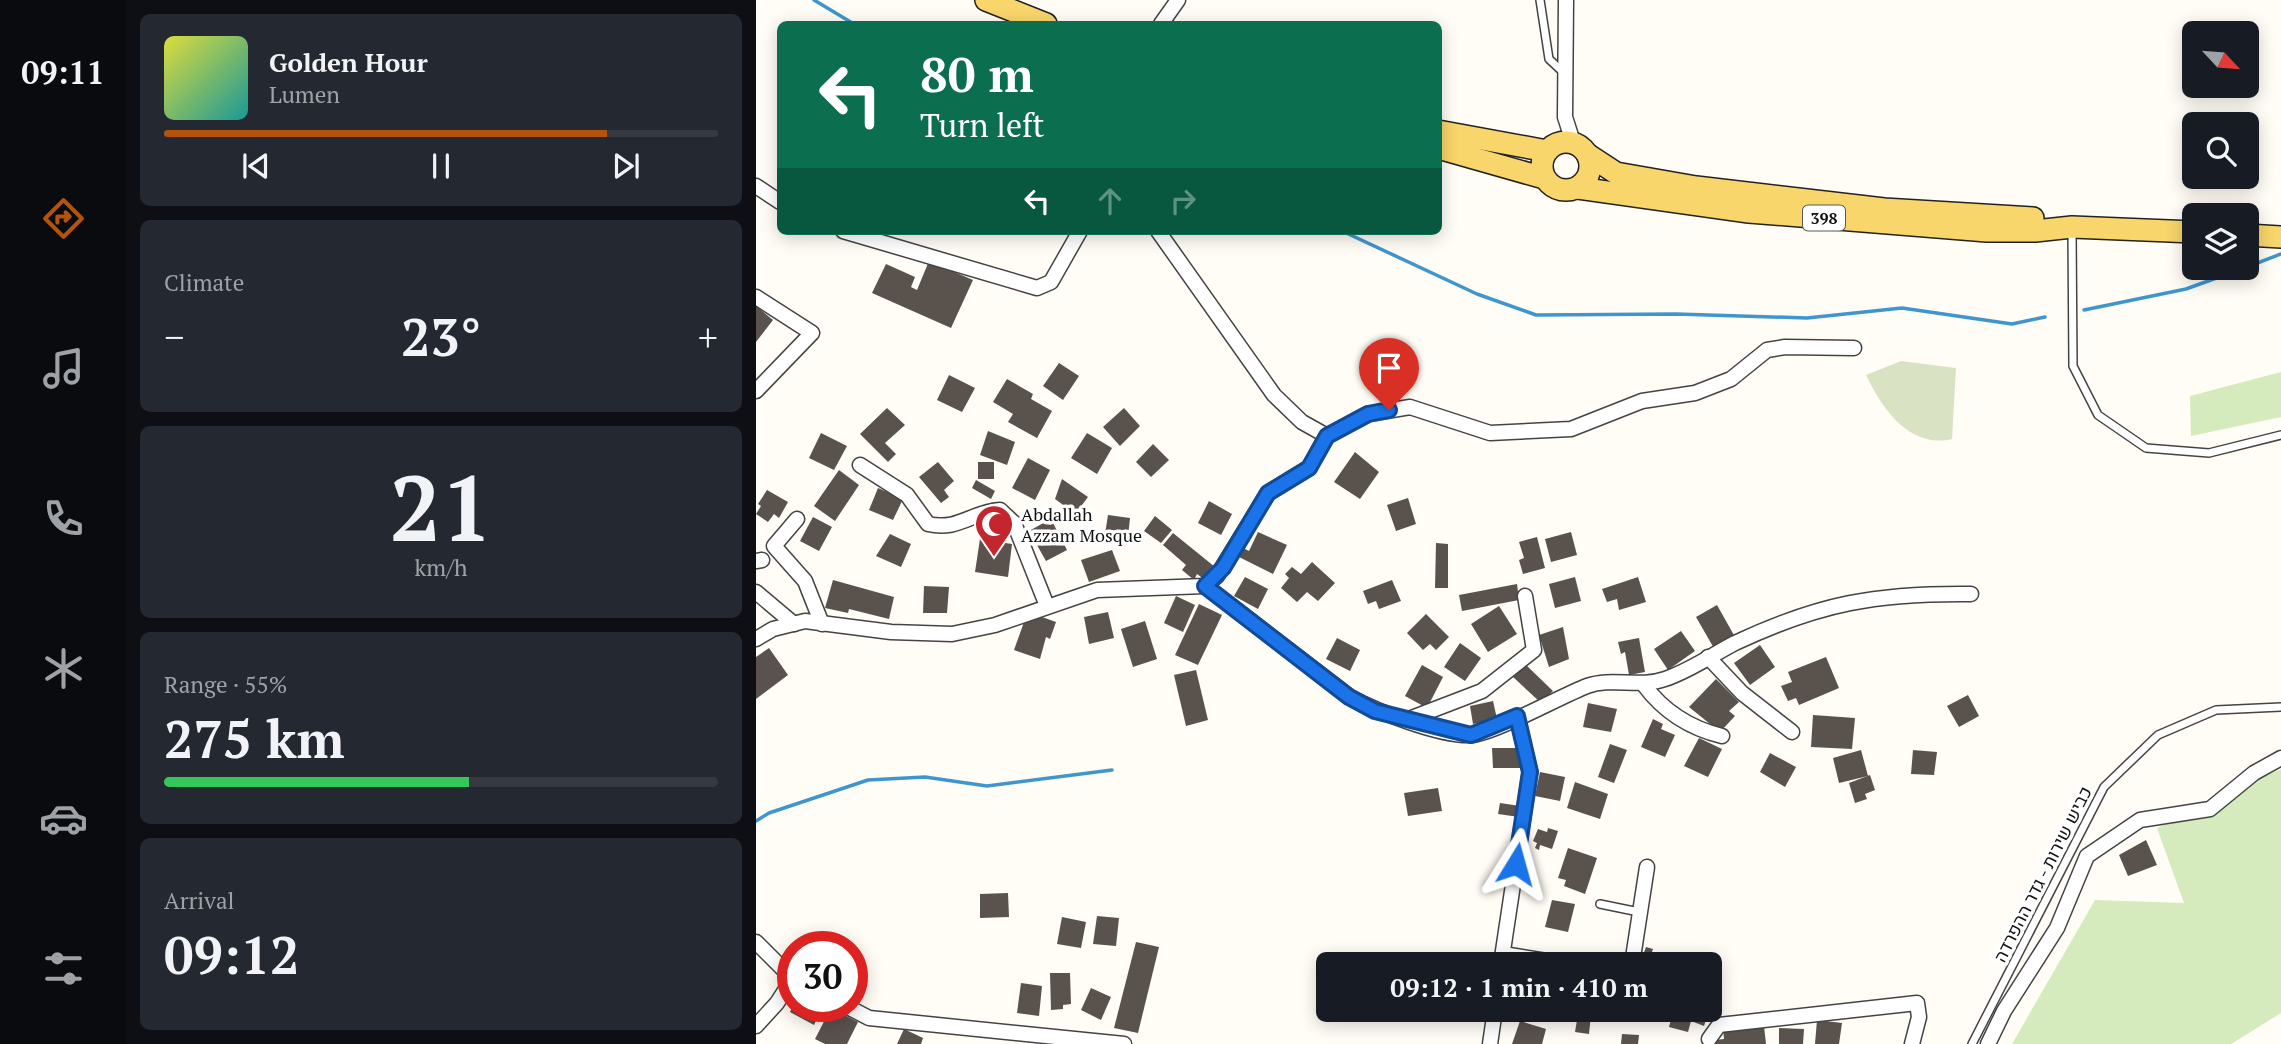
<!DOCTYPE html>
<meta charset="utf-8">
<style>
body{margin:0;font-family:"PT Serif",Heebo,serif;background:#242831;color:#f1f3f6;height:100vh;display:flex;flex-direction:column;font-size:26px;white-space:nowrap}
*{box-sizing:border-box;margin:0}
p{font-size:23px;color:#9ea1a6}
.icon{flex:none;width:38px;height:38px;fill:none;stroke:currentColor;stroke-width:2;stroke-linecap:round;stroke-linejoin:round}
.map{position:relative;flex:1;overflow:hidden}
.details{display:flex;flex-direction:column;gap:14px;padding:14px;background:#0d0f14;width:630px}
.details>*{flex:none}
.hud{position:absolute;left:21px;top:21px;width:665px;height:214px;border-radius:10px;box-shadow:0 4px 18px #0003;background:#0b6e4f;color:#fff;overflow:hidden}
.needle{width:46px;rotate:116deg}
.tools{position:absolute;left:1426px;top:21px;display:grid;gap:14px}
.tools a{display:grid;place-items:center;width:77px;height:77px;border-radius:10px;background:#171b24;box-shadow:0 4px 18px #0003;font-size:35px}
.speed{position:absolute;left:21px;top:931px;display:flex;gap:14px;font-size:35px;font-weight:700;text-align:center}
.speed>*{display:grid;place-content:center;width:91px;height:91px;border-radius:50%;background:#171b24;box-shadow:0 4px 18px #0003;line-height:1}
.speed .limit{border:10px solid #d22;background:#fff;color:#111}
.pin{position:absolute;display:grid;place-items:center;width:60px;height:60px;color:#fff;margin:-72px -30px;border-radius:50% 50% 50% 0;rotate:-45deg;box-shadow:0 0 7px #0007}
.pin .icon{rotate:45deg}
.me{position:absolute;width:77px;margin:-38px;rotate:8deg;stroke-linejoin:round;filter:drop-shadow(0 0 5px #0008)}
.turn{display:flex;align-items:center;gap:24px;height:147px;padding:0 28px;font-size:32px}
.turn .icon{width:91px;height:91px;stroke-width:2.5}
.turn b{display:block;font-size:49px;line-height:60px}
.lanes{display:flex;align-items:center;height:66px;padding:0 28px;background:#0003;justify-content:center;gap:35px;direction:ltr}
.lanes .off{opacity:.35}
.big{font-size:52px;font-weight:800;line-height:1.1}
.details .tile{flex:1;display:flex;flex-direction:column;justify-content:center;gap:10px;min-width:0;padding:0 24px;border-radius:10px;background:#242831}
.details .dial{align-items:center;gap:0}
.dial b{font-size:91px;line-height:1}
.song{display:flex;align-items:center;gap:21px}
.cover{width:84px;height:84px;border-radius:10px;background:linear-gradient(135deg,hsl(60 70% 55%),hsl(180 70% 35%))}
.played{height:7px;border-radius:4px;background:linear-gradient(90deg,#b45309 80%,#363941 80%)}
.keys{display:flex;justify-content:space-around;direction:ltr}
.heat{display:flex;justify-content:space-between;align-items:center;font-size:38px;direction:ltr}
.charge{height:10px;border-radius:5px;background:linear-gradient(90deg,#34c759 55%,#363941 0)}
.trip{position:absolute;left:560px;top:952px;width:406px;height:70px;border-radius:10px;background:#171b24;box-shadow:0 4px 18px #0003;font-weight:800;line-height:70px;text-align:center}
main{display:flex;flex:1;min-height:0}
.menu{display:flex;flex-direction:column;width:126px;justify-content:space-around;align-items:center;background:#090b0e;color:#9ea1a6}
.menu .icon{width:49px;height:49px}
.menu .selected{color:#b45309}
.menu b{font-size:32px;color:#f1f3f6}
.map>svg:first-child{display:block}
</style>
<main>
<nav class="menu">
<b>09:11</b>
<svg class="icon selected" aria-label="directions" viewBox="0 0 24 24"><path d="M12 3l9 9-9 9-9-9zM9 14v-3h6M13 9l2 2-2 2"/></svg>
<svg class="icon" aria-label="music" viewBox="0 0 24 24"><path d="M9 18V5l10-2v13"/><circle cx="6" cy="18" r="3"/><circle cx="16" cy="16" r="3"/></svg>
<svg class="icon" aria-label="phone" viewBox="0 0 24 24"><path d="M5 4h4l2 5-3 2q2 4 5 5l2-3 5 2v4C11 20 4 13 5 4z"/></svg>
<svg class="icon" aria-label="climate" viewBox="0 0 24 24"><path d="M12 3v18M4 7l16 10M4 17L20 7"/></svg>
<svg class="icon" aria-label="car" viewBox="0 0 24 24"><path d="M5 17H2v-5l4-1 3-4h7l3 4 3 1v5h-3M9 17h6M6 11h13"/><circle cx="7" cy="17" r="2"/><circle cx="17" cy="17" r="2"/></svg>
<svg class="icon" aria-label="filters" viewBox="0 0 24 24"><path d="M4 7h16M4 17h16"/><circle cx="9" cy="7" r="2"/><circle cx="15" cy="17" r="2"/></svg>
</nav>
<section class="details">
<div class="tile">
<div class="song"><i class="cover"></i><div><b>Golden Hour</b><p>Lumen</p></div></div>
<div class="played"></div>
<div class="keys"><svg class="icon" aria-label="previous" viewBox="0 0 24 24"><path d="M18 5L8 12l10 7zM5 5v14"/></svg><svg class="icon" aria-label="pause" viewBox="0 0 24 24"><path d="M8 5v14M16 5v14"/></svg><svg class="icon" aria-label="next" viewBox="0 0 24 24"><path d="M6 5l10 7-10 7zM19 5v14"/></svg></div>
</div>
<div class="tile"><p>Climate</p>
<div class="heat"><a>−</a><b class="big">23°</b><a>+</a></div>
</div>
<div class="tile dial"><b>21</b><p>km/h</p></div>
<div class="tile"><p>Range · 55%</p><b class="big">275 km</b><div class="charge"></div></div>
<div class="tile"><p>Arrival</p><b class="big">09:12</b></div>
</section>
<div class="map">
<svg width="1525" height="1044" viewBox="0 0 1525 1044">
<rect width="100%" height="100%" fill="#fffdf5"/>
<g fill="#d5ebbd">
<polygon points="1525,372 1525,417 1435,436 1434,396"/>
<polygon points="1525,769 1525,1013 1475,1044 1256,1044 1339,900 1428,903 1401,828"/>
</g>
<path fill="#d9e3c4" d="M1145,361L1200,368L1196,439C1154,449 1126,409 1110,375Z"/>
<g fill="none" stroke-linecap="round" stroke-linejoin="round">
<g stroke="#3f96cf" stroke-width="3.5">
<polyline points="58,0 98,24"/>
<polyline points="586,231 721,294 780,315 920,314 1051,318 1146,308 1256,324 1289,317"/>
<polyline points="1491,267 1525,254"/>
<polyline points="1328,310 1430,289 1488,268"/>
<polyline points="0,821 13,813 112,780 169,777 231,786 356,770"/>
</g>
</g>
<g fill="#5a524d">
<polygon points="173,261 217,280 195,328 116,293 130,264 159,277 155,287 161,290"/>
<polygon points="0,306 17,320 0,342"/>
<polygon points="303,363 323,376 307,400 287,386"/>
<polygon points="193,375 219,388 206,412 181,400"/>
<polygon points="251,379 277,394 275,399 296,411 281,438 252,422 257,414 237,402"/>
<polygon points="131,408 149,425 129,443 140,454 132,462 104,434"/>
<polygon points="368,408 384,426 364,446 347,427"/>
<polygon points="232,431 259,442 251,465 224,455"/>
<polygon points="65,433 91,446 78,470 53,458"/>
<polygon points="331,433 356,448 341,474 315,458"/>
<polygon points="397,444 413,460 395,477 380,462"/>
<polygon points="599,452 623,472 604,499 578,482"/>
<polygon points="272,458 294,470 279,500 256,488"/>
<polygon points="182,462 198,481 188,490 193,497 185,503 163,477"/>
<rect x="222" y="462" width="16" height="17"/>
<polygon points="83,470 103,485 79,521 58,506"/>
<polygon points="306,479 332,497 326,505 331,508 325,518 299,499"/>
<polygon points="220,480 239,491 235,499 216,488"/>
<polygon points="122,488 147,499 137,520 113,510"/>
<polygon points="11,490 32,502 23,518 18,514 12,522 0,514 5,506 2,504"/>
<polygon points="652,498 660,524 640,531 631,505"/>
<polygon points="453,501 476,514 465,535 442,523"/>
<polygon points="352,515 374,518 372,537 349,534"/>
<polygon points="399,516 416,530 405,543 388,531"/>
<polygon points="57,517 76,527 63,551 44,541"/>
<polygon points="291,521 294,525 297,523 311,550 290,561 273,531"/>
<polygon points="502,532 531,545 517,574 481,556 485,547 493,551"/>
<polygon points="815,532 821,555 795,562 789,539"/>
<polygon points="417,533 459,567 449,580 441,574 438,580 426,570 430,565 407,545"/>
<polygon points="134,534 155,544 145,567 120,556"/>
<polygon points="781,537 789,568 767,574 763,560 768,558 763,542"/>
<polygon points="224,539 256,544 252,577 219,572"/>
<polygon points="680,543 692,544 692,588 679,588"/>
<polygon points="356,550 364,571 333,582 325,560"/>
<polygon points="556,562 579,583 562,601 551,592 541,602 525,588 533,578 529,574 536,567 545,574"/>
<polygon points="489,577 512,589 502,609 478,596"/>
<polygon points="819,577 825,601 799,608 793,584"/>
<polygon points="882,577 890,602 863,610 861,599 851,602 846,589"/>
<polygon points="77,580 138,597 133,619 93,609 92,613 69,608"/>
<polygon points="636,580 645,601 623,609 620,601 612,604 607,591"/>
<polygon points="761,584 763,600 706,611 703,595"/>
<polygon points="168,586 193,587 191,613 167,613"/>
<polygon points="420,596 439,605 427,632 408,623"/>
<polygon points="443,604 466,615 442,665 419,655"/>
<polygon points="961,605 979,637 959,650 940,617"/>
<polygon points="743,606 761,634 732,652 715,624"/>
<polygon points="352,612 358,638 333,644 328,617"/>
<polygon points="670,614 693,637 680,650 674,644 667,650 651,633"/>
<polygon points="286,617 300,622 294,639 290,637 284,659 258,650 268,622"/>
<polygon points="389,621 401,659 377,667 365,629"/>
<polygon points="807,627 813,659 793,667 783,635"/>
<polygon points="925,631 939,651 912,670 898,649"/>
<polygon points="581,638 604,650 594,671 570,659"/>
<polygon points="883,638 889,672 873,675 869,652 865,654 862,642"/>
<polygon points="704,643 725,658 709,681 688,667"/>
<polygon points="1004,645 1019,667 994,685 978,663"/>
<polygon points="13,648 32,675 0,699 0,657"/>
<polygon points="1070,657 1083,688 1043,705 1040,698 1032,701 1025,686 1036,682 1032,672"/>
<polygon points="768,663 797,691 785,703 756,676"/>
<polygon points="666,665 687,677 671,708 649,696"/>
<polygon points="440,670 452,720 430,726 418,675"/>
<polygon points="960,679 983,702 973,711 979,716 964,732 933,707"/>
<polygon points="1212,695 1223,716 1203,727 1191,706"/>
<polygon points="737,701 741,719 717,724 714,706"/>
<polygon points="832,703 861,709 855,732 827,727"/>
<polygon points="1057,715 1099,718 1096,749 1055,747"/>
<polygon points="897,719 907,724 905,729 919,735 909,757 885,747"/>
<polygon points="943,738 966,749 952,777 928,766"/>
<polygon points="854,744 871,750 858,783 842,777"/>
<polygon points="736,748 766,748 765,768 737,768"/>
<polygon points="1105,750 1112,776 1083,783 1077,758"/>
<polygon points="1157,750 1181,752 1178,775 1155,774"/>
<polygon points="1014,753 1040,767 1029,787 1004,772"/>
<polygon points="784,772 809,777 804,801 779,796"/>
<polygon points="1114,775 1119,790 1109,794 1111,799 1099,803 1093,783"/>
<polygon points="819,782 852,794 844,819 811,808"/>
<polygon points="682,788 686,811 652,816 648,793"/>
<polygon points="744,803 764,806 763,817 742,814"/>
<polygon points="792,828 802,831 796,849 784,845 783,850 779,848 781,843 777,841 782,829 791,832"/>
<polygon points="1390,840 1401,865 1372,876 1363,855"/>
<polygon points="812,848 841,858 829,894 808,886 810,880 802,878"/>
<polygon points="252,893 253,917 224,918 224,894"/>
<polygon points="796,900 819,904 812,932 789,927"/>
<polygon points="341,916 363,918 360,946 337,944"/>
<polygon points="306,917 330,922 325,948 301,944"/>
<polygon points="380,942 403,947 382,1033 358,1028"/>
<polygon points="890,947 897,949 892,964 884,964"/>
<polygon points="954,967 965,970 954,1005"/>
<polygon points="294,973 314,973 315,1004 307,1005 307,1009 295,1010"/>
<polygon points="265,983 286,986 283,1016 261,1013"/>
<polygon points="335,988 355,997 345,1020 325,1010"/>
<polygon points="37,1006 67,1006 58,1025 34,1012"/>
<polygon points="75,1008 102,1022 91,1044 69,1044 59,1039"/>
<polygon points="909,1010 953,1010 948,1026 935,1021 932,1032 913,1027 916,1016 907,1014"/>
<polygon points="822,1014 835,1015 833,1034 819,1032"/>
<polygon points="1061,1020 1086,1023 1083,1044 1059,1044"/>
<polygon points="764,1021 790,1029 786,1044 756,1044"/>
<polygon points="1008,1026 1010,1044 959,1044 959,1040 968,1039 967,1029"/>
<polygon points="1023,1028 1048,1029 1047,1044 1023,1044"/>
<polygon points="148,1029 167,1038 165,1044 141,1044"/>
<polygon points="866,1034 883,1035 882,1044 865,1044"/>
</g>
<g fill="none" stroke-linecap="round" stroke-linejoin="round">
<defs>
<g id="service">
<polyline points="784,0 793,59 808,73"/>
<polyline points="1316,231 1317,366 1342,415 1390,448 1453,453 1525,435"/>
<polyline points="844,904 883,912"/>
<polyline points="1216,1044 1348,787 1402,735 1460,710 1525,707"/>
</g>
<g id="minor">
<polyline points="810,0 809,117 817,142"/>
<polyline points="405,24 422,0"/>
<polyline points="0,186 24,202"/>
<polyline points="87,231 281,288 295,282 324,231"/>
<polyline points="0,297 56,333 0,391"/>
<polyline points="571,436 612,414 654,407 734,433 815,429 886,401 939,393 975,379 1011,350 1029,347 1098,348"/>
<path d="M104,465L151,495L172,524C203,531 215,512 244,510L258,523L291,606"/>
<polyline points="41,519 18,546 49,581 66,624"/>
<polyline points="0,561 6,560"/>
<path d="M449,586L594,697C620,711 683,736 714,735C735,735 805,696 831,686C856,677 883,688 909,679C933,671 956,655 979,643C1064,603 1121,593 1215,594"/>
<polyline points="0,592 38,624"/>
<polyline points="0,639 17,629 49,621 135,632 196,634 239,625 341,590 449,586 461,576 512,493 553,468 571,436 546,422 518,395 402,231"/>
<polyline points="952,657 986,693 1036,732"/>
<path d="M888,685C908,712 933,728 966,736"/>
<polyline points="653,719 726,691 778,650 769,596"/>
<polyline points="0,942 37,979"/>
<polyline points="747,954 809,964"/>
<polyline points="745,964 774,772 761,716"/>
<polyline points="876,964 891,867"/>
<polyline points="90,1006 113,1018 368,1044"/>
<polyline points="0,1026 21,1003 37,978"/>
<polyline points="953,1039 963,1025 1161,1003 1163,1017 1156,1044"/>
<polyline points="734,1044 739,1010"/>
<polyline points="1232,1044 1248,1011 1301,928 1331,856 1384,820 1454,809 1498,773 1525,758"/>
</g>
<g id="primary">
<polyline points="230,0 290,24"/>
<polyline points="682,131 791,151"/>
<circle cx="810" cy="166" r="24"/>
<polyline points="682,148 788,178"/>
<polyline points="831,154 860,173 940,187 1128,209 1277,218"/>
<polyline points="822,188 993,212 1231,231 1279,231 1316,227 1438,232"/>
<polyline points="1491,235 1525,237"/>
</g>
</defs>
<use href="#service" stroke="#444" stroke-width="10"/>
<use href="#minor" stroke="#444" stroke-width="17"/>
<use href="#primary" stroke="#222" stroke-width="24"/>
<use href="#service" stroke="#fff" stroke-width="7"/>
<use href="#minor" stroke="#fff" stroke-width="14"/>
<use href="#primary" stroke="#f9d66b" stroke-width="21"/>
</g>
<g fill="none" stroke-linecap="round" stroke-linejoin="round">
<defs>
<polyline id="route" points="633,410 612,414 571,436 553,468 512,493 467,568 449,586 593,697 619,711 715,735 761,716 774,772 760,864"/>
</defs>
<use href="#route" stroke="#114b97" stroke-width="18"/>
<use href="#route" stroke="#1a73e8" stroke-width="12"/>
</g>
<defs>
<symbol id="mosque-pin" viewBox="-11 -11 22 30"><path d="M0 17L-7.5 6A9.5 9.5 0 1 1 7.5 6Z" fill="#c4262e" stroke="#fff"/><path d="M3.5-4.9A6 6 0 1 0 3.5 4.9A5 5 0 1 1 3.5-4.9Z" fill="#fff"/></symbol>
</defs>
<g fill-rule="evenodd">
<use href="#mosque-pin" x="216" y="502" width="44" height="60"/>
</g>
<g text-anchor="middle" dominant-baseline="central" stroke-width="7" stroke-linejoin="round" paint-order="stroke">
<rect fill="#fff" stroke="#585858" stroke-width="2" x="1047" y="205.5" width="42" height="25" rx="5"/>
<g font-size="16" font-weight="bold" fill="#111">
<text x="1068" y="218">398</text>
</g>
<g font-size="18" fill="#111" stroke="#fff" text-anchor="start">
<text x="265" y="514">Abdallah<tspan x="265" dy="21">Azzam Mosque</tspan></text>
</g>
<g font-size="18" fill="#111" stroke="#fff">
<text transform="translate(1286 874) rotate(-63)">כביש שירות - גדר ההפרדה</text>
</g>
</g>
</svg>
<div class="tools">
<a><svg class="needle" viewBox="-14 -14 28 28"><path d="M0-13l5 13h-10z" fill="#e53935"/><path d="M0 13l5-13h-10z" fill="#9ea1a6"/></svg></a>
<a><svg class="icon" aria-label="search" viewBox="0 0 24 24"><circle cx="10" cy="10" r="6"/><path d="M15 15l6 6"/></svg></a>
<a><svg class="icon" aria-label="layers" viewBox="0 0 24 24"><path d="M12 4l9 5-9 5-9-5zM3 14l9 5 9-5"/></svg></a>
</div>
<div class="speed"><div class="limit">30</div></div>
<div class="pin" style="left:633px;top:410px;background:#d93025"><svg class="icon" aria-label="arrive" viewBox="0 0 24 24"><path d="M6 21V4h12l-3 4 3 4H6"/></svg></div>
<svg class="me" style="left:760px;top:864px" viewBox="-20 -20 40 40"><path d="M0-17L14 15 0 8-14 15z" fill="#1a73e8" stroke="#fff" stroke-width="4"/></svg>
<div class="trip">09:12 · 1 min · 410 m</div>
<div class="hud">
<div class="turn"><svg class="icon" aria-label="left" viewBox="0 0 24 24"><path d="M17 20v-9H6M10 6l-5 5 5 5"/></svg><div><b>80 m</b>Turn left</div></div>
<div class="lanes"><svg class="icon" aria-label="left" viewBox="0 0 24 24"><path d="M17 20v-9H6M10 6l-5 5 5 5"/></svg><svg class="icon off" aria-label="ahead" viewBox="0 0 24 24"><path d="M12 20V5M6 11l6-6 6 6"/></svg><svg class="icon off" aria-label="right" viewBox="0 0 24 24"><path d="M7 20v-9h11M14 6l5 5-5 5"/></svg></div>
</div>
</div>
</main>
